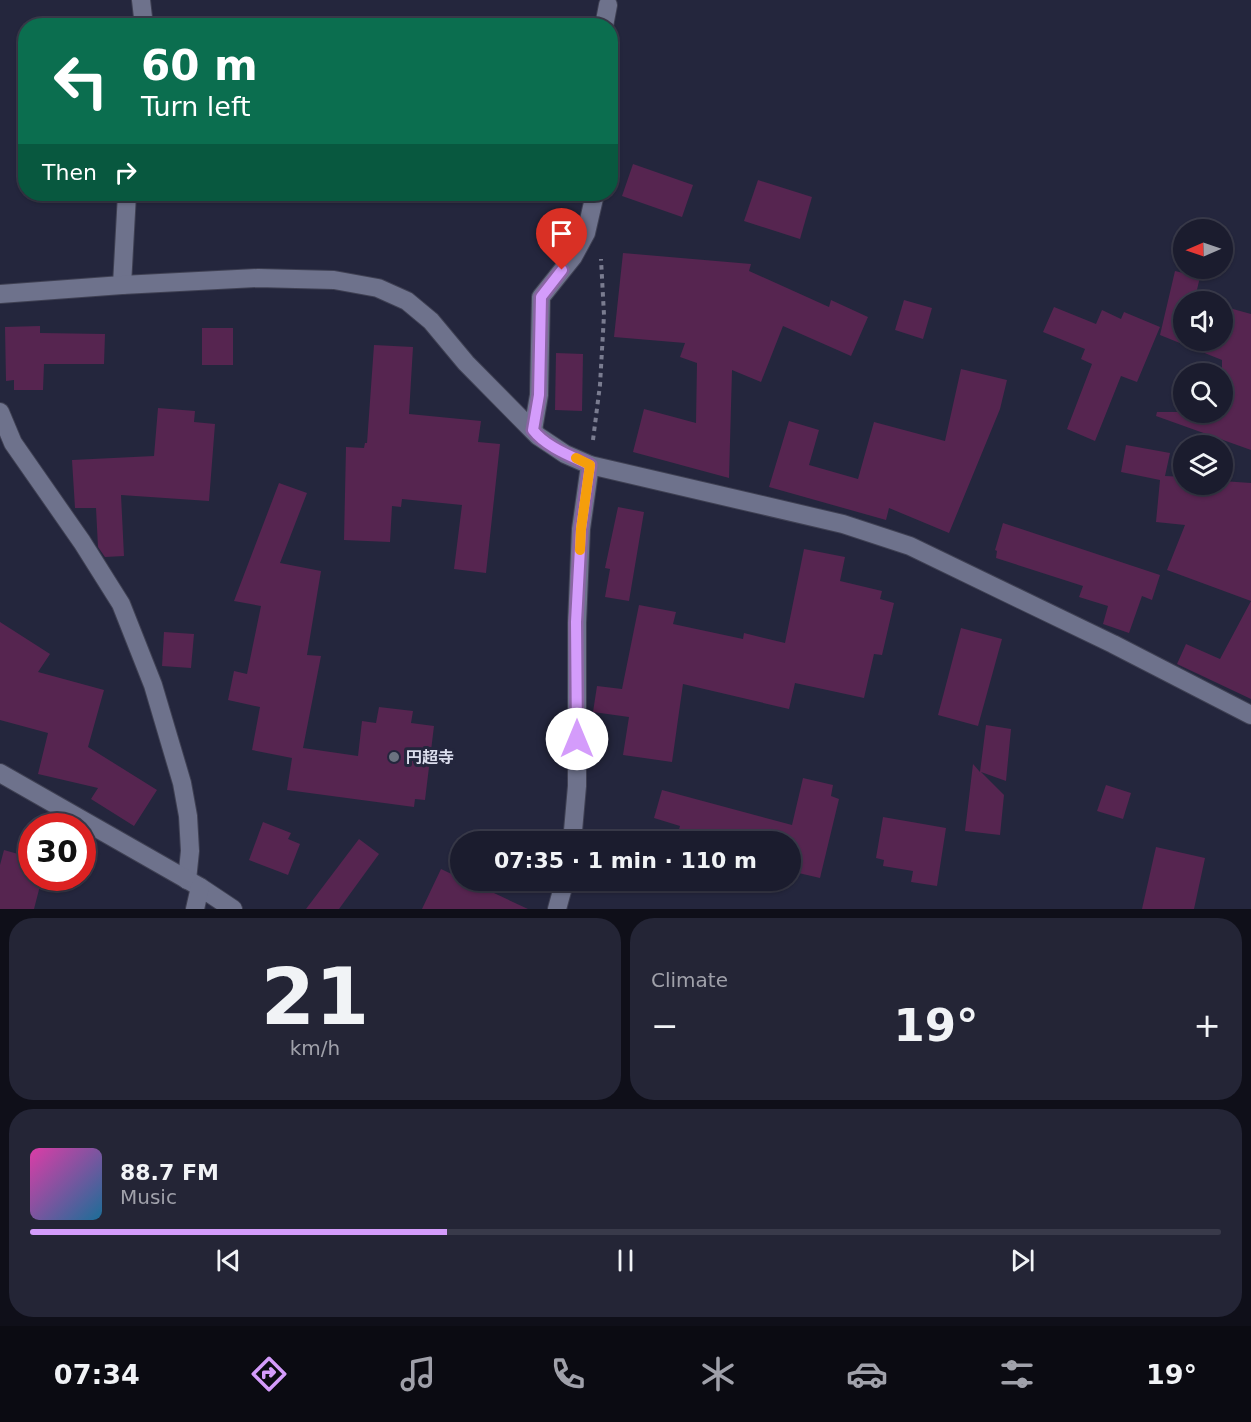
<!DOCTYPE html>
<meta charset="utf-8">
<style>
body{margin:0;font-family:"DejaVu Sans","Noto Sans JP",sans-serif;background:#242536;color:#f1f3f6;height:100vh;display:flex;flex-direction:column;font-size:22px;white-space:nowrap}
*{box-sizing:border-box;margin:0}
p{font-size:20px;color:#a0a1aa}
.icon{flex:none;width:33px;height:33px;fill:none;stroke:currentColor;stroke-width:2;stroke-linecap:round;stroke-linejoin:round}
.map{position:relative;height:909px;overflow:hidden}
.side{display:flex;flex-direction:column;gap:9px;padding:9px;background:#0f0f19;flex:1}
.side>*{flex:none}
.guide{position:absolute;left:18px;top:18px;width:600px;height:183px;border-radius:24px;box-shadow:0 2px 4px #0004,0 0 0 2px #393a4a;background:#0b6e4f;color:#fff;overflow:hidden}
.needle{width:39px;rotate:268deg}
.controls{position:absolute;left:1173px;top:219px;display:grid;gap:12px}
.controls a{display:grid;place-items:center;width:60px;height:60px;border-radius:50%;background:#1b1c2e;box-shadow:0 2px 4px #0004,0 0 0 2px #393a4a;font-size:30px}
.speed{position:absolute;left:18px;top:813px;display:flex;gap:12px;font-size:30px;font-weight:700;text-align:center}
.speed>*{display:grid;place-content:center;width:78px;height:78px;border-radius:50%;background:#1b1c2e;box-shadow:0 2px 4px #0004,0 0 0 2px #393a4a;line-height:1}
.speed .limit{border:9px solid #d22;background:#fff;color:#111}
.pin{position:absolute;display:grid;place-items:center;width:51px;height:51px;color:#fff;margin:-62px -26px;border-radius:50% 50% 50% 0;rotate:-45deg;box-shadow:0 0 6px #0007}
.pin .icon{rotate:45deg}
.me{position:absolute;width:66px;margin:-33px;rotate:0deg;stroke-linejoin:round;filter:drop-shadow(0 0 4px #0008)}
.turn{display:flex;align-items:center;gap:21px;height:126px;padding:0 24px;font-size:27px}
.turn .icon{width:78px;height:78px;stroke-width:2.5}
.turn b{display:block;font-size:42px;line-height:51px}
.then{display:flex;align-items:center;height:57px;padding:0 24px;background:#0003;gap:12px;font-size:22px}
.big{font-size:45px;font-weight:600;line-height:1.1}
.side .widget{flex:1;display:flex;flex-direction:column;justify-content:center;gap:9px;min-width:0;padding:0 21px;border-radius:24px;background:#242536}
.side .dial{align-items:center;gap:0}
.dial b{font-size:78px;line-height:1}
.song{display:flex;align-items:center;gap:18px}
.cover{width:72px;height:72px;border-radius:9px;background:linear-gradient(135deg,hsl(320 70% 55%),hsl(200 70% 35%))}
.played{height:6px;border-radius:3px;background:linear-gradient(90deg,#d49cfb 35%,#393a4a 35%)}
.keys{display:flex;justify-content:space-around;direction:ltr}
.heat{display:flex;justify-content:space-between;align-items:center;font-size:33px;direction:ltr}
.side .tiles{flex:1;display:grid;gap:9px;grid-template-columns:1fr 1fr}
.widget:last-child{grid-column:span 2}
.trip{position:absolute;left:450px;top:831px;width:351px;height:60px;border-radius:30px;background:#1b1c2e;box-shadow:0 2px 4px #0004,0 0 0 2px #393a4a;font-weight:600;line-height:60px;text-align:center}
.tabs{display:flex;height:96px;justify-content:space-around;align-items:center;background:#0b0b12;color:#a0a1aa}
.tabs .icon{width:42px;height:42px}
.tabs .selected{color:#d49cfb}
.tabs b{font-size:27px;color:#f1f3f6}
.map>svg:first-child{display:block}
</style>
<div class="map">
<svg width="1251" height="909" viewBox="0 0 1251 909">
<rect width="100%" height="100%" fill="#24263d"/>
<g fill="#562550">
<polygon points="633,164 693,185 682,217 622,196"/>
<polygon points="758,180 812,197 800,239 744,221"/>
<polygon points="623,253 751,264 749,271 829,307 831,300 868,317 851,356 783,326 761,382 732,370 729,478 633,452 644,409 696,423 697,363 680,357 685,343 614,337"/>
<polygon points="1175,271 1200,277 1195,298 1208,302 1184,302 1184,340 1222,340 1222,306 1251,314 1251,450 1156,416 1157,412 1222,412 1222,360 1160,335"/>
<polygon points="904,300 932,308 923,339 895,330"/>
<polygon points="1054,307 1096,324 1102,310 1121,319 1124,312 1160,327 1137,382 1121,376 1095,441 1067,429 1092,364 1081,359 1085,349 1043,332"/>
<polygon points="40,326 40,333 105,334 104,364 44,364 43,390 14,390 14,380 6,381 5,327"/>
<rect x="202" y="328" width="31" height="37"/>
<polygon points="374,345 413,347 409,414 481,421 478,442 500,444 486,573 454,569 462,505 402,499 401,507 392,506 390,542 344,540 346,447 364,448 365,443 367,443"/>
<polygon points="556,353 583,354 582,411 555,410"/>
<polygon points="961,369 1007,380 1000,409 949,533 889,508 886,520 769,487 789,421 819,430 809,465 858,479 874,422 945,441"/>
<polygon points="158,408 195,411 194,422 215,424 209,501 121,495 124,556 105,557 98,547 96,508 75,508 72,460 154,456"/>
<polygon points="1126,445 1170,453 1165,476 1184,477 1184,484 1222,484 1222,481 1251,483 1251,699 1177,664 1186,644 1220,659 1251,601 1167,570 1185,525 1156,522 1160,480 1121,472"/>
<polygon points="279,483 307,493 280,563 321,571 307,655 321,656 303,748 358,756 362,721 376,723 379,707 413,711 411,723 434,726 425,800 415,799 414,807 287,790 292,758 252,750 260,707 228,700 234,671 247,674 261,606 234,601"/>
<polygon points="618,507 644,512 629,601 605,597 610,569 605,568"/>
<polygon points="1003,523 1160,575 1152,600 1142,596 1129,633 1103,624 1108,606 1079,597 1083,586 996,558 997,551 995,550"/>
<polygon points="804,549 845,557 840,581 882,591 880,599 894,603 882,655 874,654 864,698 795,683 789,709 683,684 672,762 623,755 629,717 593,712 597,686 622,689 639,605 676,612 673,624 743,639 744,633 785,643"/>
<polygon points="0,622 50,654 38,672 104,690 88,747 157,790 134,826 91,799 98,788 38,774 48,733 0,720"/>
<polygon points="961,628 1002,639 978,726 938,715"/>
<polygon points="164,632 194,634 191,668 162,666"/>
<polygon points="986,725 1011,729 1006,781 981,772 1004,795 1000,835 965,831 973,764 980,772"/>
<polygon points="803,778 833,785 831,796 839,799 820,878 790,871 790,842 756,842 735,836 734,842 693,842 677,837 680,826 654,818 662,790 792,825"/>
<polygon points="1106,785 1131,793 1123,819 1097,811"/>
<polygon points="883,817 946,828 937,886 911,882 913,871 883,866 884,860 876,858"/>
<polygon points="263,822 291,833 288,839 300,844 288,875 249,860"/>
<polygon points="359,839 379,854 339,909 306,909"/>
<polygon points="1156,847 1205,858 1194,909 1142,909"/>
<polygon points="4,850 32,858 32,878 42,878 34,909 0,909 0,865"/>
<polygon points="441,869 460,878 460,880 466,880 528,909 422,909"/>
</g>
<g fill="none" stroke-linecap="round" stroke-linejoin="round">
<defs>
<g id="minor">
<polyline points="141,0 144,26"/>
<polyline points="604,26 608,5"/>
<polyline points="122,285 127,194"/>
<polyline points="0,294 122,285 258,278 334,280 378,288 407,301 431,321 466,363 538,436 565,454 590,465 843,524 910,546 1113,644 1251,715"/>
<polyline points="0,412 13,443 82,542 121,604 153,685 182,783 188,816 190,851 187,880"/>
<polyline points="533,430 539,395 541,297 573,257 586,233 595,194"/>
<polyline points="0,773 200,887 233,909"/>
<polyline points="572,842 577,786 577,623 581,529 590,465"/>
<polyline points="195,909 200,887"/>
<polyline points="557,909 565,880"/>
</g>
</defs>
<use href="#minor" stroke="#3f4053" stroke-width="20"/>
<polyline stroke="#7a7c90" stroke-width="4" stroke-dasharray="4.5 4.5" stroke-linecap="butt" points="593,440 600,385 604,315 601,259"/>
<use href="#minor" stroke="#6e728c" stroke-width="18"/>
</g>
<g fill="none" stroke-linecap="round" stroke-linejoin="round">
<defs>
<path id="route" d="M562,270L541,297L539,395L533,430C546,447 571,456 590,465L581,529L576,622L577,739"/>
</defs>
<use href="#route" stroke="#8a65a3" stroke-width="15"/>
<use href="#route" stroke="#d49cfb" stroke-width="10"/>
<polyline stroke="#f59e0b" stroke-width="10" points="576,458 590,465 581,529 580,550"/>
</g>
<circle fill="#6b7280" stroke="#24263d" stroke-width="2" cx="394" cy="757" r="6"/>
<g text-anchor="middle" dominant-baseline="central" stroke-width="6" stroke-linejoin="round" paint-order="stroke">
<g font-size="16" font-weight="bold" fill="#dbdded" stroke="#24263d" text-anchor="start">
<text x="406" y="757">円超寺</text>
</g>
</g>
</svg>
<div class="controls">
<a><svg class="needle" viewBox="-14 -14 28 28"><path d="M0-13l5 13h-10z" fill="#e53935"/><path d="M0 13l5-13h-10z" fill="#a0a1aa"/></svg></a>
<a><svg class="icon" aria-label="sound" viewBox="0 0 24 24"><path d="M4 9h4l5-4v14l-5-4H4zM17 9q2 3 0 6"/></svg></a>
<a><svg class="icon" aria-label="search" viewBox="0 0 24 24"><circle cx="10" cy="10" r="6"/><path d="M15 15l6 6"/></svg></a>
<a><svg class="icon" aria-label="layers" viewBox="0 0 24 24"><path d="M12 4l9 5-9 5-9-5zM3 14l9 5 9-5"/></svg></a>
</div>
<div class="speed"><div class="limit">30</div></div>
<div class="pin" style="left:562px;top:270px;background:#d93025"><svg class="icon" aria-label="arrive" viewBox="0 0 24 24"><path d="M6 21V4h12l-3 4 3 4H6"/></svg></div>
<svg class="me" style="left:577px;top:739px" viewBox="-20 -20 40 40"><circle r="19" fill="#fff"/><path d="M0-13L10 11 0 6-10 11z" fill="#d49cfb"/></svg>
<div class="trip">07:35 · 1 min · 110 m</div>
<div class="guide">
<div class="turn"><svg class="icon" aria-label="left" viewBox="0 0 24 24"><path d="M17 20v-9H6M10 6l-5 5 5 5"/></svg><div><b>60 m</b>Turn left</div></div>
<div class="then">Then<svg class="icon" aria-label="right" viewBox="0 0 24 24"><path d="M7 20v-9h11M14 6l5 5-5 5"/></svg></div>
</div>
</div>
<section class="side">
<div class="tiles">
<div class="widget dial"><b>21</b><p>km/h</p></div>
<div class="widget"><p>Climate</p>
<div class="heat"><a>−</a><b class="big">19°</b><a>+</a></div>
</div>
<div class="widget">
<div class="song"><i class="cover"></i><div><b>88.7 FM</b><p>Music</p></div></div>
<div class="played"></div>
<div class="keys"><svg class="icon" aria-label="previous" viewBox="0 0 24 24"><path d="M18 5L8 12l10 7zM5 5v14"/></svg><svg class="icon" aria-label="pause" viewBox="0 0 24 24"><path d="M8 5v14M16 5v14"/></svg><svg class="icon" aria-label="next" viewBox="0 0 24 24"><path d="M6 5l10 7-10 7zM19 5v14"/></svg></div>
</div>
</div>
</section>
<nav class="tabs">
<b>07:34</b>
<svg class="icon selected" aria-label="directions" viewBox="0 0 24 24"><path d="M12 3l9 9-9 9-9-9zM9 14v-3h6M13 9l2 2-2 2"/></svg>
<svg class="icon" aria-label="music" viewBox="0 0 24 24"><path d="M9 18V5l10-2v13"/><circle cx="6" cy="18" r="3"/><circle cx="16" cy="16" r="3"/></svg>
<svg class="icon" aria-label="phone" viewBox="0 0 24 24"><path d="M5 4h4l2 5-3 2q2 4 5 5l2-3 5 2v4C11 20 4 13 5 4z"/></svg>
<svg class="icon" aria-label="climate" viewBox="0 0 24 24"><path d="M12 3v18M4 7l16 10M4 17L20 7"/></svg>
<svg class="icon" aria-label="car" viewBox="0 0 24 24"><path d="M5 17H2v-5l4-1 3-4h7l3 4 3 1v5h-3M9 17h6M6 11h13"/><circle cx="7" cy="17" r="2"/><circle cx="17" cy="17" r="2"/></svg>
<svg class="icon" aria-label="filters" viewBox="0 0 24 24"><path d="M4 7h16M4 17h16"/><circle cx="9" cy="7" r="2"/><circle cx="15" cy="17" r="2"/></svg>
<b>19°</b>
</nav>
